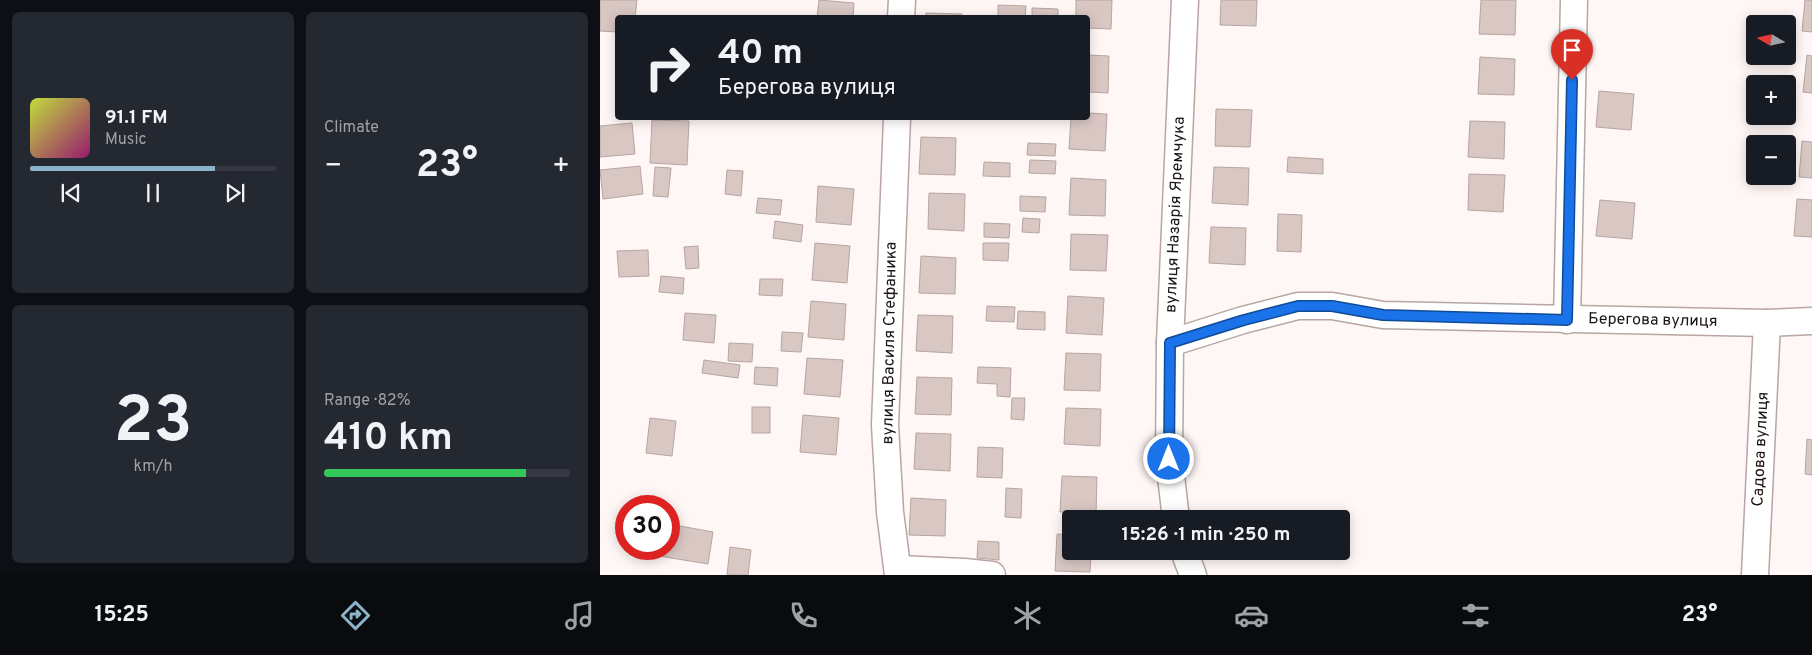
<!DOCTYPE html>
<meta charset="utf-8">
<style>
body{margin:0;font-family:Overpass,sans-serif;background:#242831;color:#f1f3f6;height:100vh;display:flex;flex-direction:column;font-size:19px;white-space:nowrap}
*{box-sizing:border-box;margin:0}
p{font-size:16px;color:#9ea1a6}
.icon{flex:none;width:28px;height:28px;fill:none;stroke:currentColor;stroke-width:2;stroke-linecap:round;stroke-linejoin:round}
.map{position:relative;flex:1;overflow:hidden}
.drawer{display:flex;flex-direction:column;gap:12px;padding:12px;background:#0d0f14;width:600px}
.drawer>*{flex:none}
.hud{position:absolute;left:15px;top:15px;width:475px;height:105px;border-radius:5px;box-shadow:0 2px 12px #0003;background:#171b24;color:#f1f3f6;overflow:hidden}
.needle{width:32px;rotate:279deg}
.fabs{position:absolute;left:1146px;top:15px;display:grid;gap:10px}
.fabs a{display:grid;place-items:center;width:50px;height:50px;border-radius:5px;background:#171b24;box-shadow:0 2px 12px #0003;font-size:25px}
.speed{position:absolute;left:15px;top:495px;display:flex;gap:10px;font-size:25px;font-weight:700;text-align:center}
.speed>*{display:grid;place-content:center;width:65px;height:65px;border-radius:50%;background:#171b24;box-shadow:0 2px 12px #0003;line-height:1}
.speed .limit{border:8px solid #d22;background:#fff;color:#111}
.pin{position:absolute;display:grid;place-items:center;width:42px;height:42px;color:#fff;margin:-51px -21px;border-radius:50% 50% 50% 0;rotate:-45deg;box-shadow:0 0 5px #0007}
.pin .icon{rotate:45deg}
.me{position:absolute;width:55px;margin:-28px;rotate:0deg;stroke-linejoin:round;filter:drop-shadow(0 0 4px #0008)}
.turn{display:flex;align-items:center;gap:18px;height:105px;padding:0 20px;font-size:22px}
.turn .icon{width:65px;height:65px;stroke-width:2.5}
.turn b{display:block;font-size:35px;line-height:42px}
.big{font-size:38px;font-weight:700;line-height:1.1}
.drawer .card{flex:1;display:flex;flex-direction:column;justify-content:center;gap:8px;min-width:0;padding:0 18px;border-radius:8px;background:#242831}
.drawer .dial{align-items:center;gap:0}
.dial b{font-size:65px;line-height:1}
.song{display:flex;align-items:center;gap:15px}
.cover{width:60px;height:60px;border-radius:8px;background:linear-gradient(135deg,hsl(70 70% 55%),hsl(320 70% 35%))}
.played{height:5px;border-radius:2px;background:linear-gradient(90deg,#8bb3ca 75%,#363941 75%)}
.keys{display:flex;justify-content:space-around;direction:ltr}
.heat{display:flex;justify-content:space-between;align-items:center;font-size:28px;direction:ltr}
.charge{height:8px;border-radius:4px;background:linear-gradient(90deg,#34c759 82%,#363941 0)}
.drawer .tiles{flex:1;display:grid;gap:12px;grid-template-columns:repeat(2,1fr)}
.trip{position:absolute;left:462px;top:510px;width:288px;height:50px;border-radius:5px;background:#171b24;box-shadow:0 2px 12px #0003;font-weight:700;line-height:50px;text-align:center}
.dock{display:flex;height:80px;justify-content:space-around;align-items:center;background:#090b0e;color:#9ea1a6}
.dock .icon{width:35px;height:35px}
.dock .active{color:#8bb3ca}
.dock b{font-size:22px;color:#f1f3f6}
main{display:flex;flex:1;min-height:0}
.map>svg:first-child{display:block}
</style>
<main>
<section class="drawer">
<div class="tiles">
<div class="card">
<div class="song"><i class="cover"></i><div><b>91.1 FM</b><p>Music</p></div></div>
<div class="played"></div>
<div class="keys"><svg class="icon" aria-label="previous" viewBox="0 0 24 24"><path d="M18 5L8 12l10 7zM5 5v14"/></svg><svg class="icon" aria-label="pause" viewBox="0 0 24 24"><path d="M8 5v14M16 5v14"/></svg><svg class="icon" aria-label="next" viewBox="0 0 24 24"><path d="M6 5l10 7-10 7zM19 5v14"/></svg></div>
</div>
<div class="card"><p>Climate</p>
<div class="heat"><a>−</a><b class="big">23°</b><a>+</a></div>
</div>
<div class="card dial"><b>23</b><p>km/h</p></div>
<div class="card"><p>Range · 82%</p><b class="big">410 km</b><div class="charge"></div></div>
</div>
</section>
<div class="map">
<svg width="1212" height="575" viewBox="0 0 1212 575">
<rect width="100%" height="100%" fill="#fff7f5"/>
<g fill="#d9c7c3" stroke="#b6a5a1">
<polygon points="0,0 37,0 35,18 18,18 18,32 0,31"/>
<polygon points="219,0 254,3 253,18 217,18"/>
<polygon points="476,0 512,0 511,29 488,28 488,18 476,18"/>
<polygon points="621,0 657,0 656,26 620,25"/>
<polygon points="881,0 916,0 915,35 879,34"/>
<polygon points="1205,0 1212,0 1212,32 1202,31"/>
<polygon points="398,5 426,6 425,18 398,18"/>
<polygon points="432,8 458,9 458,18 432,18"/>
<polygon points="326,13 362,14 362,18 326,18"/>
<polygon points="488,55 509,56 508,93 488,92"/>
<polygon points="1207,55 1212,56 1212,93 1203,92"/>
<polygon points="880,57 915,59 914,95 878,94"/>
<polygon points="999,91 1034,94 1031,130 996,127"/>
<polygon points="616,109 652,110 650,147 615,146"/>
<polygon points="488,113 507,114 505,151 469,149 471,118 488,118"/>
<polygon points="52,120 89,121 87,165 50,163"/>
<polygon points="870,121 905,122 904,159 868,157"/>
<polygon points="32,123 35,154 0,157 0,126"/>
<polygon points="321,137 356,138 355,175 319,174"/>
<polygon points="1202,141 1212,142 1212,178 1199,177"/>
<polygon points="428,143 456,144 455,156 427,155"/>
<polygon points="688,157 723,159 723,174 687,172"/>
<polygon points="430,160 456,161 455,174 429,173"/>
<polygon points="384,162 410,163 410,177 383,176"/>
<polygon points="40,166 43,194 3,199 0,170"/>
<polygon points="55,167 71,168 68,197 53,196"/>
<polygon points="614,167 649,168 648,205 612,203"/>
<polygon points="127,170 143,171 141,196 125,194"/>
<polygon points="869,174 905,175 903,212 868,210"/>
<polygon points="471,178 506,180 505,216 469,215"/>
<polygon points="218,186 254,189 251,225 216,222"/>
<polygon points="329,193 365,194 364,231 328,229"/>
<polygon points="420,196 446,197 445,212 420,211"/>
<polygon points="158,198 182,200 180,215 156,213"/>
<polygon points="1197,199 1212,200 1212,237 1194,236"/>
<polygon points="1000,200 1035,203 1032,239 996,236"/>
<polygon points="678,214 702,215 701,252 677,251"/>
<polygon points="423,218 440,219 439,233 422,232"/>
<polygon points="175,221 203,225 201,242 173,238"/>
<polygon points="384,223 410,224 409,238 384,237"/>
<polygon points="611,227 646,228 645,265 609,263"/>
<polygon points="471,234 508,235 506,271 470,270"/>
<polygon points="215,243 250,246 247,283 212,280"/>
<polygon points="383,243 409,243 408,261 383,260"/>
<polygon points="98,246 99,268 86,269 84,247"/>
<polygon points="48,250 49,276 19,277 17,251"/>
<polygon points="321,256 356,258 355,294 319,293"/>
<polygon points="61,276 84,278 83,294 59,292"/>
<polygon points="160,279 183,279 182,296 159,295"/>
<polygon points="468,296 504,298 502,335 466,333"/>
<polygon points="211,301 246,304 244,340 208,337"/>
<polygon points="387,306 415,307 414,322 386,321"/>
<polygon points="418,311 445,312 445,330 417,329"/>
<polygon points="85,313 116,315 114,343 83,340"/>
<polygon points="318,315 353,316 352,353 316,351"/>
<polygon points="182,332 203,333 201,352 181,351"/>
<polygon points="129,343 153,344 152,362 128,361"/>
<polygon points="466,353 501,354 500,391 464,390"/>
<polygon points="207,358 243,360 240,397 204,394"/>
<polygon points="104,360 140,365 138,378 102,373"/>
<polygon points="155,367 178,368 177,386 154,384"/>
<polygon points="378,367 411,368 410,397 397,396 397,384 377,383"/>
<polygon points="317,377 352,378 351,415 315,414"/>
<polygon points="412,398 425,398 424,420 411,419"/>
<rect x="152" y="407" width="18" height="26"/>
<polygon points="466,408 501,409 500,446 464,444"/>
<polygon points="203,415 239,418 236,455 200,452"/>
<polygon points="50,418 76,421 72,456 46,453"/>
<polygon points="316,433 351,434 350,471 314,469"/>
<polygon points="1207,439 1212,440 1212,475 1205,474"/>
<polygon points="378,447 403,448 402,478 377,477"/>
<polygon points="462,476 497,477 496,514 460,512"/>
<polygon points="406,488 422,489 421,518 405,517"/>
<polygon points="311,498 346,500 345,536 309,535"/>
<polygon points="69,524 113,532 108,564 59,556 60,549 69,549"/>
<polygon points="457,534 471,535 471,551 491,551 490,572 455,571"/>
<polygon points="378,541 399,542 399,560 377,558"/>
<polygon points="130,547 151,550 148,575 127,575"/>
</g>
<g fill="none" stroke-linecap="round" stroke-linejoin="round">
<defs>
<g id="minor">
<polyline points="301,18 302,0"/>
<polyline points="297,118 285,425 290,512 298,575"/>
<polyline points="967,320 974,0"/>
<path id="s1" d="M570,343L643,320L698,306H732L783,315L1167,323L1212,321"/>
<path id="s2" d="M576,519L569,459L570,343L585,0"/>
<polyline points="584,551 593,575"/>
<polyline points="298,569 364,572 392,575"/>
<path id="s3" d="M1155,575L1167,323"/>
</g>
</defs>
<use href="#minor" stroke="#b7a6a2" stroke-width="29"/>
<use href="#minor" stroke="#fff" stroke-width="26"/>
</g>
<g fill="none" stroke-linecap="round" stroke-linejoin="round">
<defs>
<polyline id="route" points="569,459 570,343 644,320 698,306 732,306 783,315 967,320 972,80"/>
</defs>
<use href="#route" stroke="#114b97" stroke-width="12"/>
<use href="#route" stroke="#1a73e8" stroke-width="9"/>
</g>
<g text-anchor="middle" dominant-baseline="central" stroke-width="4.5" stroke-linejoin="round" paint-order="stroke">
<g font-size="16" fill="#1b1413" stroke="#fff">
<text stroke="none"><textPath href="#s2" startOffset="305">вулиця Назарія Яремчука</textPath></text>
<text stroke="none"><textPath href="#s1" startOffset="489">Берегова вулиця</textPath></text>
<text transform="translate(290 343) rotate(-89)">вулиця Василя Стефаника</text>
<text stroke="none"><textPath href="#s3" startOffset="126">Садова вулиця</textPath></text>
</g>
</g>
</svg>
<div class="fabs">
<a><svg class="needle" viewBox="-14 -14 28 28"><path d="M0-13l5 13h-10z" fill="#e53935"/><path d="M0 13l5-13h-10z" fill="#9ea1a6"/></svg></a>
<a>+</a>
<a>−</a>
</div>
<div class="speed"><div class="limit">30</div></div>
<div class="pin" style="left:972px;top:80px;background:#d93025"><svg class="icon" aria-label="arrive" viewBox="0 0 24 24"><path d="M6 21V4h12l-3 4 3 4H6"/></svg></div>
<svg class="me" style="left:569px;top:459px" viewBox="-20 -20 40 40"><circle r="17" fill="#1a73e8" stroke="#fff" stroke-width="3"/><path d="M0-11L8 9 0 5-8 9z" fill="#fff"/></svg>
<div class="trip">15:26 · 1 min · 250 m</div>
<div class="hud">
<div class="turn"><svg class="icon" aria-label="right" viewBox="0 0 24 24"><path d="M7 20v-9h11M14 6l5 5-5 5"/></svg><div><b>40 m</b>Берегова вулиця</div></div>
</div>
</div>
</main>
<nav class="dock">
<b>15:25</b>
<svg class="icon active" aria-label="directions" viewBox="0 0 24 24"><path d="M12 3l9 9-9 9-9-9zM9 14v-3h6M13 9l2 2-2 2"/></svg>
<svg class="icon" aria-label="music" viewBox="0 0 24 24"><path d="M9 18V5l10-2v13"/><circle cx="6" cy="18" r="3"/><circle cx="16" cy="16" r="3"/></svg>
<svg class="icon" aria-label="phone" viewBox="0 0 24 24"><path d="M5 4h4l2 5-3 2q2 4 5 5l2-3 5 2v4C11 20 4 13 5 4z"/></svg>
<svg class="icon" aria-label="climate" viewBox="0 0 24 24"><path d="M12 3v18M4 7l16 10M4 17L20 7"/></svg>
<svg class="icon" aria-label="car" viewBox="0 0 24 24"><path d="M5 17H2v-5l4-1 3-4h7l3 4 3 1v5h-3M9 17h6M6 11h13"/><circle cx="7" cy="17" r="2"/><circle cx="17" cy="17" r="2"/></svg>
<svg class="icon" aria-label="filters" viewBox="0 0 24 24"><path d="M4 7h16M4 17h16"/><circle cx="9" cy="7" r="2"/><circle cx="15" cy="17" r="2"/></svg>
<b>23°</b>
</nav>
